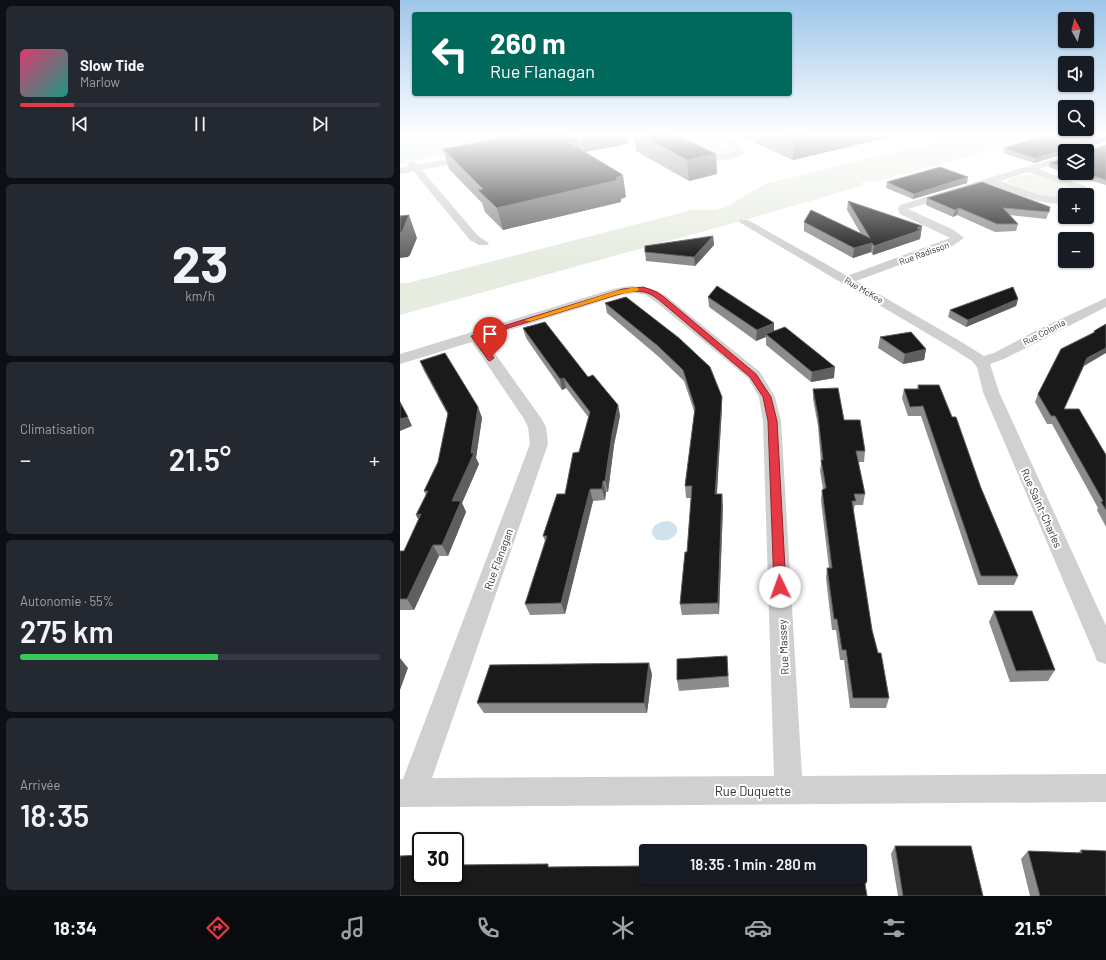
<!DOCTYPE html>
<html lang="fr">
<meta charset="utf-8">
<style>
body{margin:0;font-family:Barlow,sans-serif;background:#242831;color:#f1f3f6;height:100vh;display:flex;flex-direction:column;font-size:15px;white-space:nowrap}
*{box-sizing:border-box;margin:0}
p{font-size:13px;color:#9ea1a6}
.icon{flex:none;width:22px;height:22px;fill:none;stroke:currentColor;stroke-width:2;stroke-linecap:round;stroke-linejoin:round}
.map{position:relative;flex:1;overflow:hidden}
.drawer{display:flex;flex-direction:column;gap:6px;padding:6px;background:#0d0f14;width:400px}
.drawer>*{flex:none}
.hud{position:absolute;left:12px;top:12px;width:380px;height:84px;border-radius:4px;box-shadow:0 1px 3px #0004;background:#00695c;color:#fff;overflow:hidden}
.needle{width:26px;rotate:352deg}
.controls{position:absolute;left:658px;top:12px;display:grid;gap:8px}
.controls a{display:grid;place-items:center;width:36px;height:36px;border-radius:4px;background:#171b24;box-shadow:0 1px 3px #0004;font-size:20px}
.speed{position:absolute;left:12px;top:832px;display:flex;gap:8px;font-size:20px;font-weight:700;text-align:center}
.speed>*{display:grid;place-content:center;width:52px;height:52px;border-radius:50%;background:#171b24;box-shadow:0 1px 3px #0004;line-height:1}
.speed .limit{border:2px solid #111;border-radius:6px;background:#fff;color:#111}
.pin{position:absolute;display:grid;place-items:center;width:34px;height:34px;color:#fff;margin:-41px -17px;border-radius:50% 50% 50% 0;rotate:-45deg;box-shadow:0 0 4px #0007}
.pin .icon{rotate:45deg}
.me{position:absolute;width:44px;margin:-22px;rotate:357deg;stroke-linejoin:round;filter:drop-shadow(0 0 3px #0008)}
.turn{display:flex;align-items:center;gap:14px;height:84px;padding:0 12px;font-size:18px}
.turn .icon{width:52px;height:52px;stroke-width:2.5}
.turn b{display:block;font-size:28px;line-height:34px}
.big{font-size:30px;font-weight:600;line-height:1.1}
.drawer .tile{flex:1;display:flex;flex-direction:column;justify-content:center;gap:6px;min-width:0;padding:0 14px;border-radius:6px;background:#242831}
.drawer .dial{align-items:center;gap:0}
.dial b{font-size:52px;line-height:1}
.song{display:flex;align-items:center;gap:12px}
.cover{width:48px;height:48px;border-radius:6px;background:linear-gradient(135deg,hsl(340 70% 55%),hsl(170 70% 35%))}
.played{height:4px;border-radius:2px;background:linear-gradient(90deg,#e63946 15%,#363941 15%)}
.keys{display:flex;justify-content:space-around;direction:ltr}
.heat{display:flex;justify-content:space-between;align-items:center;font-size:22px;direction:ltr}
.charge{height:6px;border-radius:3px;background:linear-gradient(90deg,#34c759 55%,#363941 0)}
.trip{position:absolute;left:239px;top:844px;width:228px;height:40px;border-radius:4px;background:#171b24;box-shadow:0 1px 3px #0004;font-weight:600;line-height:40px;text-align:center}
.tab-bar{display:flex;height:64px;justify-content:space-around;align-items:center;background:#090b0e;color:#9ea1a6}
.tab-bar .icon{width:28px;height:28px}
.tab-bar .on{color:#e63946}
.tab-bar b{font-size:18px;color:#f1f3f6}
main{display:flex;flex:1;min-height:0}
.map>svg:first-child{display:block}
</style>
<main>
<section class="drawer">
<div class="tile">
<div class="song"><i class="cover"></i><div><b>Slow Tide</b><p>Marlow</p></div></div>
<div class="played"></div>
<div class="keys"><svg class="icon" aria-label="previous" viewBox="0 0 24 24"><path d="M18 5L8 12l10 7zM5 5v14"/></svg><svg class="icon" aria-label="pause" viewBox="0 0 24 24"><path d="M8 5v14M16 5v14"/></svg><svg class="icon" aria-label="next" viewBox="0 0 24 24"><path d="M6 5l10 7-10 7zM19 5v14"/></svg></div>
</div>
<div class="tile dial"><b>23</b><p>km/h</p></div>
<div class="tile"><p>Climatisation</p>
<div class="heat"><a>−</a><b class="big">21.5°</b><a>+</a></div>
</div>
<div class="tile"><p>Autonomie · 55%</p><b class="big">275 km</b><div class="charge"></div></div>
<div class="tile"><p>Arrivée</p><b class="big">18:35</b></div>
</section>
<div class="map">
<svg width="706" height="896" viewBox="0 0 706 896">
<rect width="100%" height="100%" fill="#fff"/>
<g fill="#e6ecdf">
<polygon points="0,134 63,134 51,137 0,138"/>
<polygon points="135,134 158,134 0,163 0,159"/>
<path d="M272,134H302L334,151C323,163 285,140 272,134Z"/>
<polygon points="538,134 650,134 474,182 470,181 460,183 464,185 348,219 0,315 0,283 8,283 292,210 313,210 324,208 365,184 540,141"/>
<path d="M624,175C635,174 672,183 678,192L673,195H665L664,198H649L608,183L607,181L609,179Z"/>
</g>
<g fill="#cfe2ee">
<polygon points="63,134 135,135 0,159 0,138 51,137"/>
<path d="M267,521C288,525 273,546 256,539L252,534C251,525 259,522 267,521Z"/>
</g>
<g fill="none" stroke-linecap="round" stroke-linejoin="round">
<g fill="#d0d0d0" fill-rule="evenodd">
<path d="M261,134C288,134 307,164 336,151L335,149L306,134C317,134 341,140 344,152C326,172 277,149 261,134Z"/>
<polygon points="665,155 665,161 638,169 685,186 691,191 687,197 687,195 678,195 680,192 679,190 628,172 600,181 640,195 665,198 665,204 647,203 634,200 590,184 508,209 554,230 564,238 554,245 456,281 560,341 584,356 594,353 637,330 706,298 706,307 604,359 590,364 599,392 706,626 706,664 697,661 694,653 583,392 577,367 572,361 550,347 339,222 340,220 348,220 447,276 550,238 500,214 498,209 500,205"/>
<polygon points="12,161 15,162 78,236 89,243 87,245 79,245 70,240 9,166 7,164 9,162"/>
<path d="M230,286L250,288L266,296L360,372L375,397L381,421L402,776L706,774V802L0,807V779H3L130,444L128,427L124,419L72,342L0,364V354L213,289ZM235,293L246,295L256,302L348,378L359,397L363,421L374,776L32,778L148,444L146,427L141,418L84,338L221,295Z"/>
</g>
<polygon fill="#d0d0d0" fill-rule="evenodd" points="75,154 80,157 79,159 0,174 0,168"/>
</g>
<g fill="#8c8c8c">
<polygon points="170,134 227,134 228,144 185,152 226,197 221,199 221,202 103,230 85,212 82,203 49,169 43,149 170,136"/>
<polygon points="234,134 275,134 316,154 317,174 289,181 236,151"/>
<polygon points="335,134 494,134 494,136 393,160"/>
<polygon points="704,134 706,134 706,141 685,147 688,151 706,145 706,185 666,173 687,173 687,151 665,151 634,163 603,153 604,148 705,135"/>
<polygon points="665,158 665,173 649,167 650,163"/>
<polygon points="487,182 567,183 513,199 486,188"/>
<polygon points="527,198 649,212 646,219 610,215 618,224 616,231 595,232 557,215 553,217 526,205"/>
<polygon points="448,201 522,226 520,239 473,255 471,252 453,258 404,231 404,222 461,234 447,210"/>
<polygon points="313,236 314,245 295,266 246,261 245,252"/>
<polygon points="226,297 322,407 317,494 323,506 319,614 282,615 280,604 287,552 291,498 286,498 285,486 295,414 284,381 259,357 207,313 205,303"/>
<polygon points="308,297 374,331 434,378 411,382 366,345 366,337 356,341 309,307"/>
<polygon points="618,299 616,306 566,327 548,317 550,310"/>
<polygon points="706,324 684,366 664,409 706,455 706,527 697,510 698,508 652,424 647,424 635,402 638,394 693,333 694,331"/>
<polygon points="123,328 188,377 218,405 220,416 214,445 208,492 206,492 205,500 193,501 165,614 130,615 125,604 145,541 143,536 165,494 179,452 189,418 166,388 162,390 126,338"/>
<polygon points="480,337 526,349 524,360 503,364 478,348"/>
<polygon points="20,361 78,407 82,418 76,458 79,464 62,503 66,512 48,556 39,556 14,610 0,610 0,551 4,551 19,520 26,495 24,491 38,462 48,415 24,371"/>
<polygon points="518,385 581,488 618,576 614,585 578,585 521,416 508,416 502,398 504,389 517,389"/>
<polygon points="413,389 444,420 465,451 464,462 458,462 465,494 463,505 455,505 453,512 472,630 489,698 486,708 450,708 444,660 440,660 436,630 432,630 426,578 427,568 429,568 421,501 422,490 423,489 420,471 421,463 418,426 413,399"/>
<polygon points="594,611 655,670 648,681 610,682 589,622"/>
<polygon points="327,656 329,687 279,691 277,680"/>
<polygon points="252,674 247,713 84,713 77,703"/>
<polygon points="495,846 583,896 498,896 491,854"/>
<polygon points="681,850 706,896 630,896 621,859 628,851 678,853"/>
</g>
<g fill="#5f5f5f">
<polygon points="181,134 227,134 228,144 184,152"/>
<polygon points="421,134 494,134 494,136 393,160 394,140"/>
<polygon points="706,137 706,141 684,148 683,147 685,143"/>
<polygon points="179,142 183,161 170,143"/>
<polygon points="667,149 667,151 665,151 665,154 634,163 635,158"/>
<polygon points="316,154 317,174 289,181 287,160"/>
<polygon points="223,175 226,197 221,199 221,202 103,230 97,208 216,178"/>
<polygon points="568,177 567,183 513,199 514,194"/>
<polygon points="559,208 557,215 553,217 555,210"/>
<polygon points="9,215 17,238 10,255 8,257 0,258 0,233"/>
<polygon points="522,226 520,239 473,255 474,246"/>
<polygon points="313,236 314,245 295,266 294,257"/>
<polygon points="472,243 471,252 453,258 454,248"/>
<polygon points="618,299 616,306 566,327 568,320"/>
<polygon points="374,323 374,333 366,334 366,337 356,341 357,330"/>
<polygon points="706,348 706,353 684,366 687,358"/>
<polygon points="526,349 524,360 503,364 505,354"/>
<polygon points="435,367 434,378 411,382 412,372"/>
<polygon points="164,378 166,388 162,390 160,379"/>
<polygon points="322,397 322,407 316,506 315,494"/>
<polygon points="218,405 220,416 214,445 208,492 205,481 212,434"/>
<polygon points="78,407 82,418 76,458 79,464 62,503 66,512 48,556 42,545 52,501 71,453"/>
<polygon points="8,417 12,426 0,431 0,419"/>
<polygon points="203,481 206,492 205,500 202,489"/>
<polygon points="190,489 193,501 165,614 161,603"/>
<polygon points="322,494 323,506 319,614 318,603"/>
<polygon points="21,514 22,527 16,515"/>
<polygon points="33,545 39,556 14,610 7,599"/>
<polygon points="0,659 0,658 8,668 0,690"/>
<polygon points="249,663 252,674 247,713 244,703"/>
</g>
<g fill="#1a1a1a" stroke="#5f5f5f">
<polygon points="125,134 168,134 179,142 170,143 223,175 216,178 218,180 97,208 78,190 83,189 43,149"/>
<polygon points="240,134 275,134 316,154 287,160"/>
<polygon points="379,134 421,134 394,140"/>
<polygon points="706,135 706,137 685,143 683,147 687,148 688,151 706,145 706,180 684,173 687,173 687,151 667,151 667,149 635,158 604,148 637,138"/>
<polygon points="665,158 665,167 650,163"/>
<polygon points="540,167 568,177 514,194 487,182"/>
<polygon points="582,182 650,207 649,212 603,208 618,224 597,224 559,208 555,210 527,198"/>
<polygon points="448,201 522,226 517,228 521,230 474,246 472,243 454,248 404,222 411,210 470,238"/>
<polygon points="9,215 2,232 0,233 0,216"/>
<polygon points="313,236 294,257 245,252 245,246"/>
<polygon points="317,286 374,323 357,330 308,297"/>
<polygon points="613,287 618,299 568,320 550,310"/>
<polygon points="226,297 279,338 310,367 322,397 315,494 322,494 318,603 280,604 285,552 287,552 292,486 285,486 295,408 283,370 258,346 205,303"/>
<polygon points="145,322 188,377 193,375 218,405 212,434 205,481 203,481 202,489 190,489 161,603 125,604 147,536 143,536 157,494 165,494 173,453 179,452 190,412 164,378 160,379 123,328"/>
<polygon points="706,324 706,348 687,358 664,409 679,409 706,455 706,510 701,502 703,501 655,416 651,416 638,394 661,349 695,332 694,331"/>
<polygon points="385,327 435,367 412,372 366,334"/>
<polygon points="511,332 526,349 505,354 480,337"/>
<polygon points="45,353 78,407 71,453 74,453 52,501 61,501 42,545 33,545 7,599 0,599 0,551 4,551 21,514 16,515 28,491 24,491 38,462 48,413 20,361"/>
<polygon points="518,385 539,385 552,417 556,417 581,488 618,576 581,576 523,406 510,407 504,389 519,389"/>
<polygon points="438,388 444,420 460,420 465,451 456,451 465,494 454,494 456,501 452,501 472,630 478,653 481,653 489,698 453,698 446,650 442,650 437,619 434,619 427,568 432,568 422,490 426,488 421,460 423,460 418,416 413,389"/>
<polygon points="0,402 8,417 0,419"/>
<polygon points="594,611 632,611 655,670 616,671"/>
<polygon points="327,656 328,676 277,680 277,659"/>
<polygon points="249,663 244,703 77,703 90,665"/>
<polygon points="495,846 571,846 583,896 503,896"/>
<polygon points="681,850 706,851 706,896 640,896 628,851 682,853"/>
<polygon points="460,853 467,896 0,896 0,856 21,855 21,875 55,875 55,865 148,864 148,867 246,866 246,877 460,877"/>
</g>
<linearGradient id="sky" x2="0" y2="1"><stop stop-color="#9ec6ea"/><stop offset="0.52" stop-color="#fff"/><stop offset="1" stop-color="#fff" stop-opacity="0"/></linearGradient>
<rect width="706" height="260" fill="url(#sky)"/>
<path fill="#e63946" stroke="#96252e" d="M243,287L257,292L264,297L356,374L371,397L377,421L386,587L384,591L380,592L376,591L374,587L368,421L363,397L350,377L259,300C246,290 241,291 226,292L79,337L94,358L90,361L88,360L71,336L223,289Z"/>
<polygon fill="#f59e0b" points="236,287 239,289 238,291 219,294 131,321 126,321 125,320 216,291"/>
<g text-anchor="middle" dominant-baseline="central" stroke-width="4" stroke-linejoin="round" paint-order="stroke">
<g font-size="9" fill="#333" stroke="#fff">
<text transform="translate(524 253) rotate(-20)">Rue Radisson</text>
<text transform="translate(464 290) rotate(30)">Rue McKee</text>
<text transform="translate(644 332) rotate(-27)">Rue Colonia</text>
</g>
<g font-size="11" fill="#333" stroke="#fff">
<text transform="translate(642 508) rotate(66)">Rue Saint-Charles</text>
<text transform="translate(98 559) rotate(-70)">Rue Flanagan</text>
<text transform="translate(383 647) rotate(-93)">Rue Massey</text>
</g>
<g font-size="13" fill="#333" stroke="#fff">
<text x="353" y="791">Rue Duquette</text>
</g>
</g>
</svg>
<div class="controls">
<a><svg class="needle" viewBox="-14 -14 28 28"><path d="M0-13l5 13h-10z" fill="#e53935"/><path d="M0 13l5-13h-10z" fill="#9ea1a6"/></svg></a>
<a><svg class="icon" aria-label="sound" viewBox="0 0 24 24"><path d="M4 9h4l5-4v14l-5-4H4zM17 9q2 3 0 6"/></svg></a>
<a><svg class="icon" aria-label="search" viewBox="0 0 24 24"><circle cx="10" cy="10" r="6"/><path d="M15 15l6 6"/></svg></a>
<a><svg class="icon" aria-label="layers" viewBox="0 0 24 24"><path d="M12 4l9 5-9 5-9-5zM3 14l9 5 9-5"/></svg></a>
<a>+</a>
<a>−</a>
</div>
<div class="speed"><div class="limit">30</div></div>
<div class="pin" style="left:90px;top:358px;background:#d93025"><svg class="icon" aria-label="arrive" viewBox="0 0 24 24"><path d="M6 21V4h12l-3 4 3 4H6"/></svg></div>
<svg class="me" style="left:380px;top:587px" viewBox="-20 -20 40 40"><circle r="19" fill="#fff"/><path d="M0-13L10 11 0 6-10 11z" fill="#e63946"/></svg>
<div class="trip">18:35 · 1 min · 280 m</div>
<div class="hud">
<div class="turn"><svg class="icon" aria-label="left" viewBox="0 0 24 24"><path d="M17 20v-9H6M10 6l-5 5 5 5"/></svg><div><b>260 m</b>Rue Flanagan</div></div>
</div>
</div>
</main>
<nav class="tab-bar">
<b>18:34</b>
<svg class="icon on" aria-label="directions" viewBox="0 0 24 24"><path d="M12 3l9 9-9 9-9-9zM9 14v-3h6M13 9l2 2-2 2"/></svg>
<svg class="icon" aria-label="music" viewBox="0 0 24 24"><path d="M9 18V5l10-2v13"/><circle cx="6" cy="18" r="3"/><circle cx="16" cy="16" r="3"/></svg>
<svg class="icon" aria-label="phone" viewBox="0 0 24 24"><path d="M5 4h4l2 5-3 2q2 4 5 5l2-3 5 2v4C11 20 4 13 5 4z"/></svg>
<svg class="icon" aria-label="climate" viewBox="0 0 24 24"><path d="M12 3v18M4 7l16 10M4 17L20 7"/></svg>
<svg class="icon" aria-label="car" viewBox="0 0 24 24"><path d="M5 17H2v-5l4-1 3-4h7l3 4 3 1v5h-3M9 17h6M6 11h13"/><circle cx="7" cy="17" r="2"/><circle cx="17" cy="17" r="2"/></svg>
<svg class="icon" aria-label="filters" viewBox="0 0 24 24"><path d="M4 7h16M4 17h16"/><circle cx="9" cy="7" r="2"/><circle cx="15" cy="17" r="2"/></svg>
<b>21.5°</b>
</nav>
